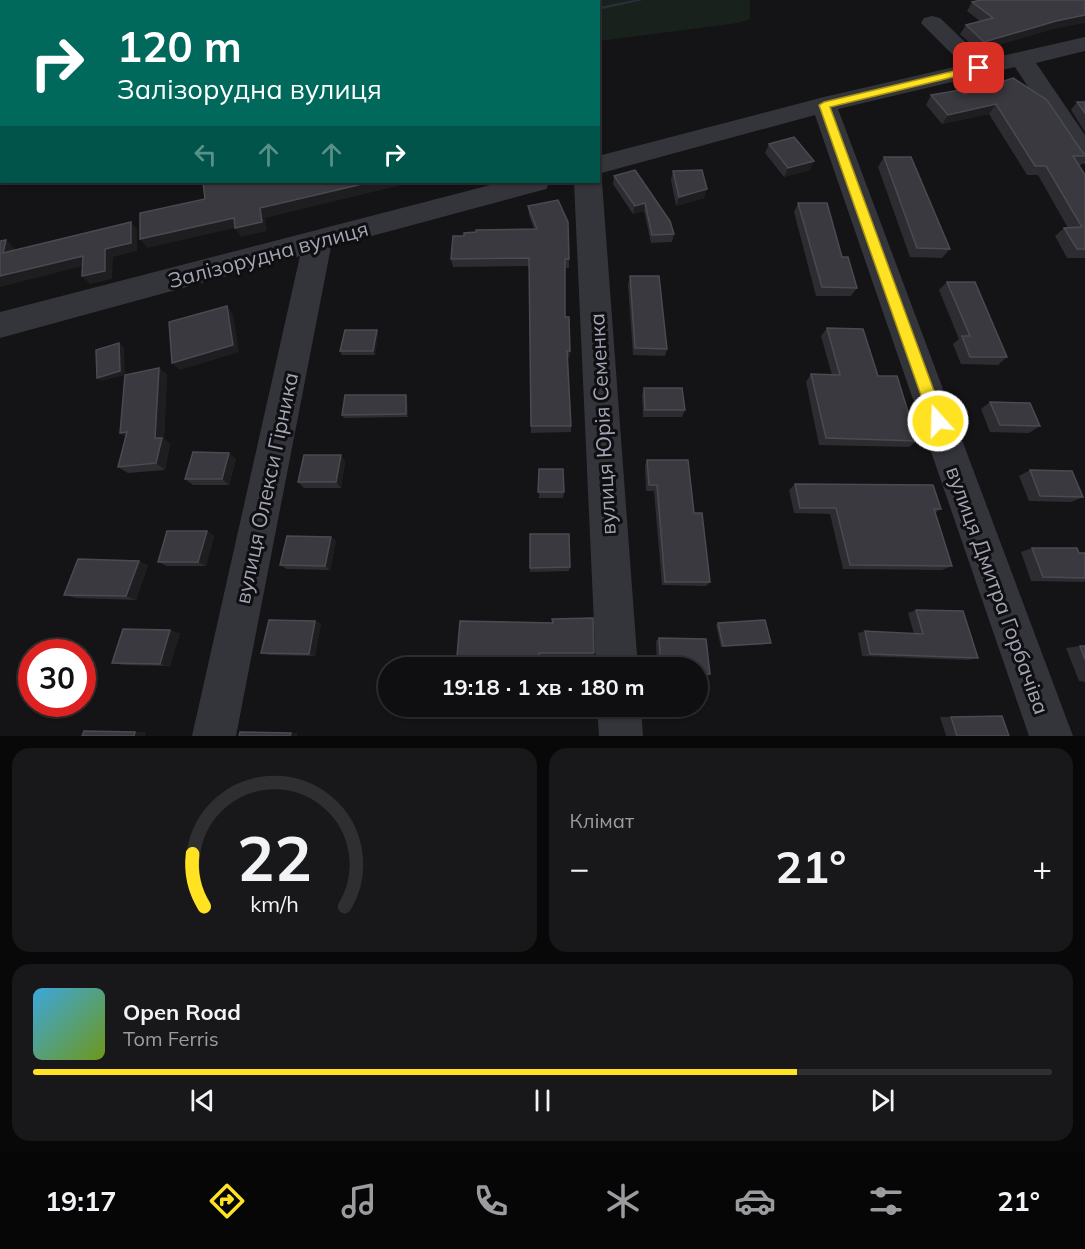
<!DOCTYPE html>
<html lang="uk">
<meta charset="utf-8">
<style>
body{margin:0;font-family:Mulish,sans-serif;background:#181719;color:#f1f3f6;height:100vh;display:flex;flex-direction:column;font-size:22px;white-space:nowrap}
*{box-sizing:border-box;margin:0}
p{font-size:20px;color:#9b9c9f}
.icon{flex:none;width:33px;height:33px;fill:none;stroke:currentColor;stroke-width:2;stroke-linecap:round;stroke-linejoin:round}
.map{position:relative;height:736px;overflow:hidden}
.details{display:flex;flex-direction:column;gap:12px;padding:12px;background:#080809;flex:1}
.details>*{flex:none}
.guide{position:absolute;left:0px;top:0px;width:600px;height:183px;box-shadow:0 2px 4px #0004,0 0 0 2px #2f2e30;background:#00695c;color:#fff;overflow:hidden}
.speed{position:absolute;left:18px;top:639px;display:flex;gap:12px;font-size:30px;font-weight:700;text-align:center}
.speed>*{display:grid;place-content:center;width:78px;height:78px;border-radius:50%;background:#0f0e10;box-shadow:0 2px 4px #0004,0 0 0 2px #2f2e30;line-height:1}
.speed .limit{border:9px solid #d22;background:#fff;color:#111}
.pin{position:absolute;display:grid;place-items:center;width:51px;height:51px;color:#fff;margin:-26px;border-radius:12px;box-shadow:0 3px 9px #0006}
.me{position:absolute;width:66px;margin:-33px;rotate:340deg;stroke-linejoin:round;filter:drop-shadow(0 0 4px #0008)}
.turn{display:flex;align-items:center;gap:21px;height:126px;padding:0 18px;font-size:27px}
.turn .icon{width:78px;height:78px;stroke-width:2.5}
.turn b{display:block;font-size:42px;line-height:51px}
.lanes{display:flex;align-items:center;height:57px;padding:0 18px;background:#0003;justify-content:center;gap:30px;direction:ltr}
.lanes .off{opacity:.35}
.big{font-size:45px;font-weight:700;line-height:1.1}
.details .tile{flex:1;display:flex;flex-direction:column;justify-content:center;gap:9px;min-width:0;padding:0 21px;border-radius:18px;background:#181719}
.details .dial{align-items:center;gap:0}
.dial svg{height:156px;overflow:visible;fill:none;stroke:#2f2e30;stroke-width:7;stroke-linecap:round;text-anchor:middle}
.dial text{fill:#f1f3f6;stroke:none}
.song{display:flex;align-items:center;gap:18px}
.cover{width:72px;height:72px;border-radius:9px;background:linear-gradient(135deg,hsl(200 70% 55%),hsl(80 70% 35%))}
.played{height:6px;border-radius:3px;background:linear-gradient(90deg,#ffe222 75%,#2f2e30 75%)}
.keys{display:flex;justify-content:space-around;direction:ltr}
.heat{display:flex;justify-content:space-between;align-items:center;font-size:33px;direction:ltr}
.details .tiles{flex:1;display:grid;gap:12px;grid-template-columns:1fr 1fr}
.tile:last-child{grid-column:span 2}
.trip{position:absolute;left:378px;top:657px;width:330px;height:60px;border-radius:30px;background:#0f0e10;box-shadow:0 2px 4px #0004,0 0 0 2px #2f2e30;font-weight:700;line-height:60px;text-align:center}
.menu{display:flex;height:96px;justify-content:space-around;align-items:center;background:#060606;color:#9b9c9f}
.menu .icon{width:42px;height:42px}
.menu .current{color:#ffe222}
.menu b{font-size:27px;color:#f1f3f6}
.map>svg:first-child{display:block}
</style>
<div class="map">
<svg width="1085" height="736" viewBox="0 0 1085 736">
<rect width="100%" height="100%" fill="#141315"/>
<polygon fill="#19211c" points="581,0 750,0 750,19 738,23 599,41 598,2"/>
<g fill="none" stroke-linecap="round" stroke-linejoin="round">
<g fill="#282f3a" fill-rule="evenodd">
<polygon points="634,0 643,0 598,10 598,7"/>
<polygon points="2,126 2,130 0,131 0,127"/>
</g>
<g fill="#34343b" fill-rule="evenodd">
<rect x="559" y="0" width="22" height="2"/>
<polygon points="932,16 940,18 984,60 1085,37 1085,51 1036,63 1085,135 1085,164 1076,161 1015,67 838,109 1073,736 1029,736 815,115 598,174 598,156 824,97 963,65 921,23 924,18"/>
<polygon points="598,177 602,182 638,668 596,668 574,182 598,182"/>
<polygon points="502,182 550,182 546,189 331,247 236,736 192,736 300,256 0,338 0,312"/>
<polygon points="597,706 641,706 643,736 599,736"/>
</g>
</g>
<g fill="#2d2c31">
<polygon points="972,2 1049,30 978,51 960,34 966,25 980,21 967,11"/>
<polygon points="1013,78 1083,153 1085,154 1085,161 1081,165 1079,165 1085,175 1085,258 1067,258 1055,236 1064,228 1068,228 1038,175 1027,175 989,114 942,124 926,105 931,95 965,94"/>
<polygon points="1077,102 1085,102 1085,132 1071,110"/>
<polygon points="769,144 810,170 784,177 765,153"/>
<polygon points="884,157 950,249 942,258 910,257 878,167"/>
<polygon points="673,171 704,198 676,206 671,180"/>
<polygon points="614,176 670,221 674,234 672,242 651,243 644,211 633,214 613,184"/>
<polygon points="798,203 842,257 857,288 851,296 816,296 794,212"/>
<polygon points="528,206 569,259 569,268 565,268 565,317 570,351 569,358 568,358 571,426 571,432 531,433 529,266 453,267 451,259 476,232 534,229 529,215"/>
<polygon points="630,276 667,349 665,356 633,355 628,285"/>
<polygon points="947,282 1007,357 998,365 961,364 953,344 959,339 939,290"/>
<polygon points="827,328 878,376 917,441 909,447 819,445 806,382 811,374 832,375 821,336"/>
<polygon points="378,334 375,355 342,355 340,351"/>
<polygon points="159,368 167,375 164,439 170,444 165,470 128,473 118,467"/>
<polygon points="644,388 685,410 682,417 643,417 642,395"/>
<polygon points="406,395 407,399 408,417 344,418 342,415"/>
<polygon points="990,402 1040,426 1029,433 990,432 981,409"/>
<polygon points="229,453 236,459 229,485 193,485 185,479"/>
<polygon points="341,455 345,462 341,488 304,488 298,482"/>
<polygon points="647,460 694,513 710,582 706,586 662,585 654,491 646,491 645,466"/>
<polygon points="539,469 564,492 563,498 539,498"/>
<polygon points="1030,470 1083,497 1071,502 1029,501 1019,476"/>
<polygon points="795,484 941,509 935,513 952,566 942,570 843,569 830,514 794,513 789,490"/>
<polygon points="207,531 214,536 206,566 167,566 158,562"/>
<polygon points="530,534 570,567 569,571 530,572"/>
<polygon points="331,537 336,541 330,570 287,569 280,565"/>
<polygon points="1032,548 1085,553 1085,582 1031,581 1021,552"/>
<polygon points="139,561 148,565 136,600 76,598 64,595"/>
<polygon points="916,610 978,658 968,660 862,656 858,633 865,631 914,634 908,613"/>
<polygon points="315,621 321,624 315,656 269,655 261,653"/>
<polygon points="552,623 594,653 593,655 539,655 456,668"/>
<polygon points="718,623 771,643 768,644 721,647 716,625"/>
<polygon points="180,633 170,666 123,665 112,663"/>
<polygon points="659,638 710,674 705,675 698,675 698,668 657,668 656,641"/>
<polygon points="1080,646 1085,646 1085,682 1079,681 1066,648"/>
<polygon points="940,717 951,717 1009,736 946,736"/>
</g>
<g fill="#1e1d20">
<polygon points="1085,15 1085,23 1049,30 978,51 984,42 1056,21"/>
<polygon points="996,104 989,114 942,124 948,115"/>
<polygon points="814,161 810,170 784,177 788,168"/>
<polygon points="371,182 414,182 265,218 267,231 241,237 235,228 147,248 140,239 234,218 260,208"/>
<polygon points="707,189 704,198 676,206 679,197"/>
<polygon points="645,203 644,211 633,214 635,206"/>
<polygon points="131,222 137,230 137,251 113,257 112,279 90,284 82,276 105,249"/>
<polygon points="6,240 14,248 12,261 3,253"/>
<polygon points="83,256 91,264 0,287 0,276"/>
<polygon points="227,306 233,314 239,352 180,370 172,363"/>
<polygon points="377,330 378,334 375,355 373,351"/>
<polygon points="119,343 124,347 125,375 101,381 97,378"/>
<polygon points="159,368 167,375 164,439 170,444 165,470 156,463 155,438"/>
<polygon points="406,395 407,399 408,417 406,414"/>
<polygon points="127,432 129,440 120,433"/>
<polygon points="229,453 236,459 229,485 222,479"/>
<polygon points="341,455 345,462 341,488 336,482"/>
<polygon points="207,531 214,536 206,566 198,562"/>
<polygon points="331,537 336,541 330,570 325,566"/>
<polygon points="139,561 148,565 136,600 126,596"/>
<polygon points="315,621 321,624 315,656 309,654"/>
<polygon points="170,630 180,633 170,666 160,664"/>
<polygon points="135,732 146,732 145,736 134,736"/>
<polygon points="291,733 298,733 297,736 290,736"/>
</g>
<g fill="#3a393f" stroke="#4a4a52" stroke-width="1.5">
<polygon points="0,0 48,0 47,2 2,2 2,46 0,46"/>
<polygon points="56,0 75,0 75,2 55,2"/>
<polygon points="168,0 247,0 246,2 168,2"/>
<polygon points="981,0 1085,0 1085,15 1056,21 984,42 966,25 993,18 972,2"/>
<polygon points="1013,78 1047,100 1083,153 1085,154 1085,156 1073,156 1085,175 1085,249 1077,249 1064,228 1082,227 1046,166 1035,166 996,104 948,115 931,95 960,90 965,94"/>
<polygon points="1077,102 1085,102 1085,113"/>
<polygon points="794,137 814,161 788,168 769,144"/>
<polygon points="884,157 911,157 950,249 917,248"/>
<polygon points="635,170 670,221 674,234 652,235 645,203 635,206 614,176"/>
<polygon points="702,170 707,189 679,197 673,171"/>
<polygon points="203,182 371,182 260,208 262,222 235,228 234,218 140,239 140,213 205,199"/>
<polygon points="558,200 568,222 569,259 565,259 565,317 569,317 570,351 567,351 571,426 531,426 529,258 451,259 453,236 464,236 464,233 476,232 476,230 537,229 528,206"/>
<polygon points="798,203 827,203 842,257 848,257 857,288 822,287"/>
<polygon points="131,222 131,243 105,249 105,271 82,276 83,256 0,276 0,241 6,240 3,253"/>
<polygon points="630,276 659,276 667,349 635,348"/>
<polygon points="947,282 975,282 1007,357 970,357 962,336 970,336"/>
<polygon points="227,306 233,345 172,363 169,322"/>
<polygon points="827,328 863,329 878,376 897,376 917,441 826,438 811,374 840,375"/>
<polygon points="345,330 377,330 373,351 340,351"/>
<polygon points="119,343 120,371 97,378 96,350"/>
<polygon points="159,368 155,438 162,438 156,463 118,467 127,432 120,433 125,375"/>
<polygon points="644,388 682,388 685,410 645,410"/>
<polygon points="345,395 406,395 406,414 342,415"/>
<polygon points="990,402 1030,403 1040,426 1000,425"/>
<polygon points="193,452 229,453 222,479 185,479"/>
<polygon points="304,455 341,455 336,482 298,482"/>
<polygon points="647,460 688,460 694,513 702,513 710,582 665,582 657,485 649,485"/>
<polygon points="539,469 563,469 564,492 538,492"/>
<polygon points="1030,470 1072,471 1083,497 1040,496"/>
<polygon points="795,484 933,485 941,509 934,509 952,566 850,565 836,508 800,508"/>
<polygon points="167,531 207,531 198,562 158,562"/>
<polygon points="530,534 569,534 570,567 530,568"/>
<polygon points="287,536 331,537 325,566 280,565"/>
<polygon points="1032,548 1077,548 1079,553 1085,553 1085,578 1043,577"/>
<polygon points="78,559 139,561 126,596 64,595"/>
<polygon points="916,610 963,611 978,658 870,654 865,631 923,634"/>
<polygon points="593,618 594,653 539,653 539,668 456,668 460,621 553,623 552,619"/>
<polygon points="269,620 315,621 309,654 261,653"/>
<polygon points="765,620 771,643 723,646 718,623"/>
<polygon points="123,629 170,630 160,664 112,663"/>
<polygon points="659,638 706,639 710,674 698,674 698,668 661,668"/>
<polygon points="1080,646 1085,646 1085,660"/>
<polygon points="1002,716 1009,736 957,736 951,717"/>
<polygon points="84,731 135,732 134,736 82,736"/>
<polygon points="240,732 291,733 290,736 239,736"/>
</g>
<polygon fill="#ffe222" stroke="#a69316" stroke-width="1.5" points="979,65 984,68 982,70 830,107 945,421 943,425 938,427 932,425 930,421 819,105 824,102"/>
<g text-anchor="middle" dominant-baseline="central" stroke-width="6" stroke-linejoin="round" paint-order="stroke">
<g font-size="21" fill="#a4a5b7" stroke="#0f0e10">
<text transform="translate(268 254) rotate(-15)">Залізорудна вулиця</text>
<text transform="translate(602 424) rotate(-93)">вулиця Юрія Семенка</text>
<text transform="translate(266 488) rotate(-78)">вулиця Олекси Гірника</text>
<text transform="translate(998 590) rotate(70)">вулиця Дмитра Горбачіва</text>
</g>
</g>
</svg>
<div class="speed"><div class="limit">30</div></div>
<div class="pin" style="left:979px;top:68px;background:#d93025"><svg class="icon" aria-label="arrive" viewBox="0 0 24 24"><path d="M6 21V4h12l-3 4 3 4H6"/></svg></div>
<svg class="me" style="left:938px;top:421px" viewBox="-20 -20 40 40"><circle r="17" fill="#ffe222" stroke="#fff" stroke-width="3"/><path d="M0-11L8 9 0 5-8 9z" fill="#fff"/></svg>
<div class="trip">19:18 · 1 хв · 180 m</div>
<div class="guide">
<div class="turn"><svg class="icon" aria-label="right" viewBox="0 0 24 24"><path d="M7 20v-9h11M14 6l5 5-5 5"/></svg><div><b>120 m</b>Залізорудна вулиця</div></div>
<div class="lanes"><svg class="icon off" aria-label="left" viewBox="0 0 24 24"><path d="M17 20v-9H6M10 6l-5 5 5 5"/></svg><svg class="icon off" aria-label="ahead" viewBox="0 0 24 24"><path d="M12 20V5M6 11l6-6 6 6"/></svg><svg class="icon off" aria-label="ahead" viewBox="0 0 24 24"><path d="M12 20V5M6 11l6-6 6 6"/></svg><svg class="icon" aria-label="right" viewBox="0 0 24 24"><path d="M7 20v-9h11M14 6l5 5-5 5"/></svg></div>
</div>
</div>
<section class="details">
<div class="tiles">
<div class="tile dial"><svg viewBox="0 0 100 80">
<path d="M14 69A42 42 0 1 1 86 69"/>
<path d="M14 69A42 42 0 0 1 8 42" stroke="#ffe222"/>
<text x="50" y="56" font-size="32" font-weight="700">22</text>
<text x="50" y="72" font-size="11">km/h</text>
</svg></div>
<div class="tile"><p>Клімат</p>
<div class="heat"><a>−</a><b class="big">21°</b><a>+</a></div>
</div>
<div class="tile">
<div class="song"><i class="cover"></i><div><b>Open Road</b><p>Tom Ferris</p></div></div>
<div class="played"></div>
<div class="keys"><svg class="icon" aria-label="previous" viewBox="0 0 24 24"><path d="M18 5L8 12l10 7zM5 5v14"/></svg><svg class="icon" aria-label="pause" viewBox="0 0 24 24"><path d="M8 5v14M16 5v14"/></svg><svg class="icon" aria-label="next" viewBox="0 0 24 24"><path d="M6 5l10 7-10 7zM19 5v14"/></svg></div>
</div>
</div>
</section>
<nav class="menu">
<b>19:17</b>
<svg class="icon current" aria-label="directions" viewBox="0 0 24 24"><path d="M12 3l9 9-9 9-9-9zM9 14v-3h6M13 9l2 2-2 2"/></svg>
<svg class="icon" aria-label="music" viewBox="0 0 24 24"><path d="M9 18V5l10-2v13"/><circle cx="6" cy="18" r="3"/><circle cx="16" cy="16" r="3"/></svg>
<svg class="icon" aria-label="phone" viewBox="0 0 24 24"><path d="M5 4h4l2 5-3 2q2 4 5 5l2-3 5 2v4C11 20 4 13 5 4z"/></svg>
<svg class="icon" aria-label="climate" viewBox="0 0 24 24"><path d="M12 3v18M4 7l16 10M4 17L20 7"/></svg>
<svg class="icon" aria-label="car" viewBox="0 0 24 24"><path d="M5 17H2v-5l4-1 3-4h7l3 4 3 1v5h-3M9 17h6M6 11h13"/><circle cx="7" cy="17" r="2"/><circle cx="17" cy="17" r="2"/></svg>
<svg class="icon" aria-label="filters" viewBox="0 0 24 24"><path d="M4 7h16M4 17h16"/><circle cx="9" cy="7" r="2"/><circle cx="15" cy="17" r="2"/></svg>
<b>21°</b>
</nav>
